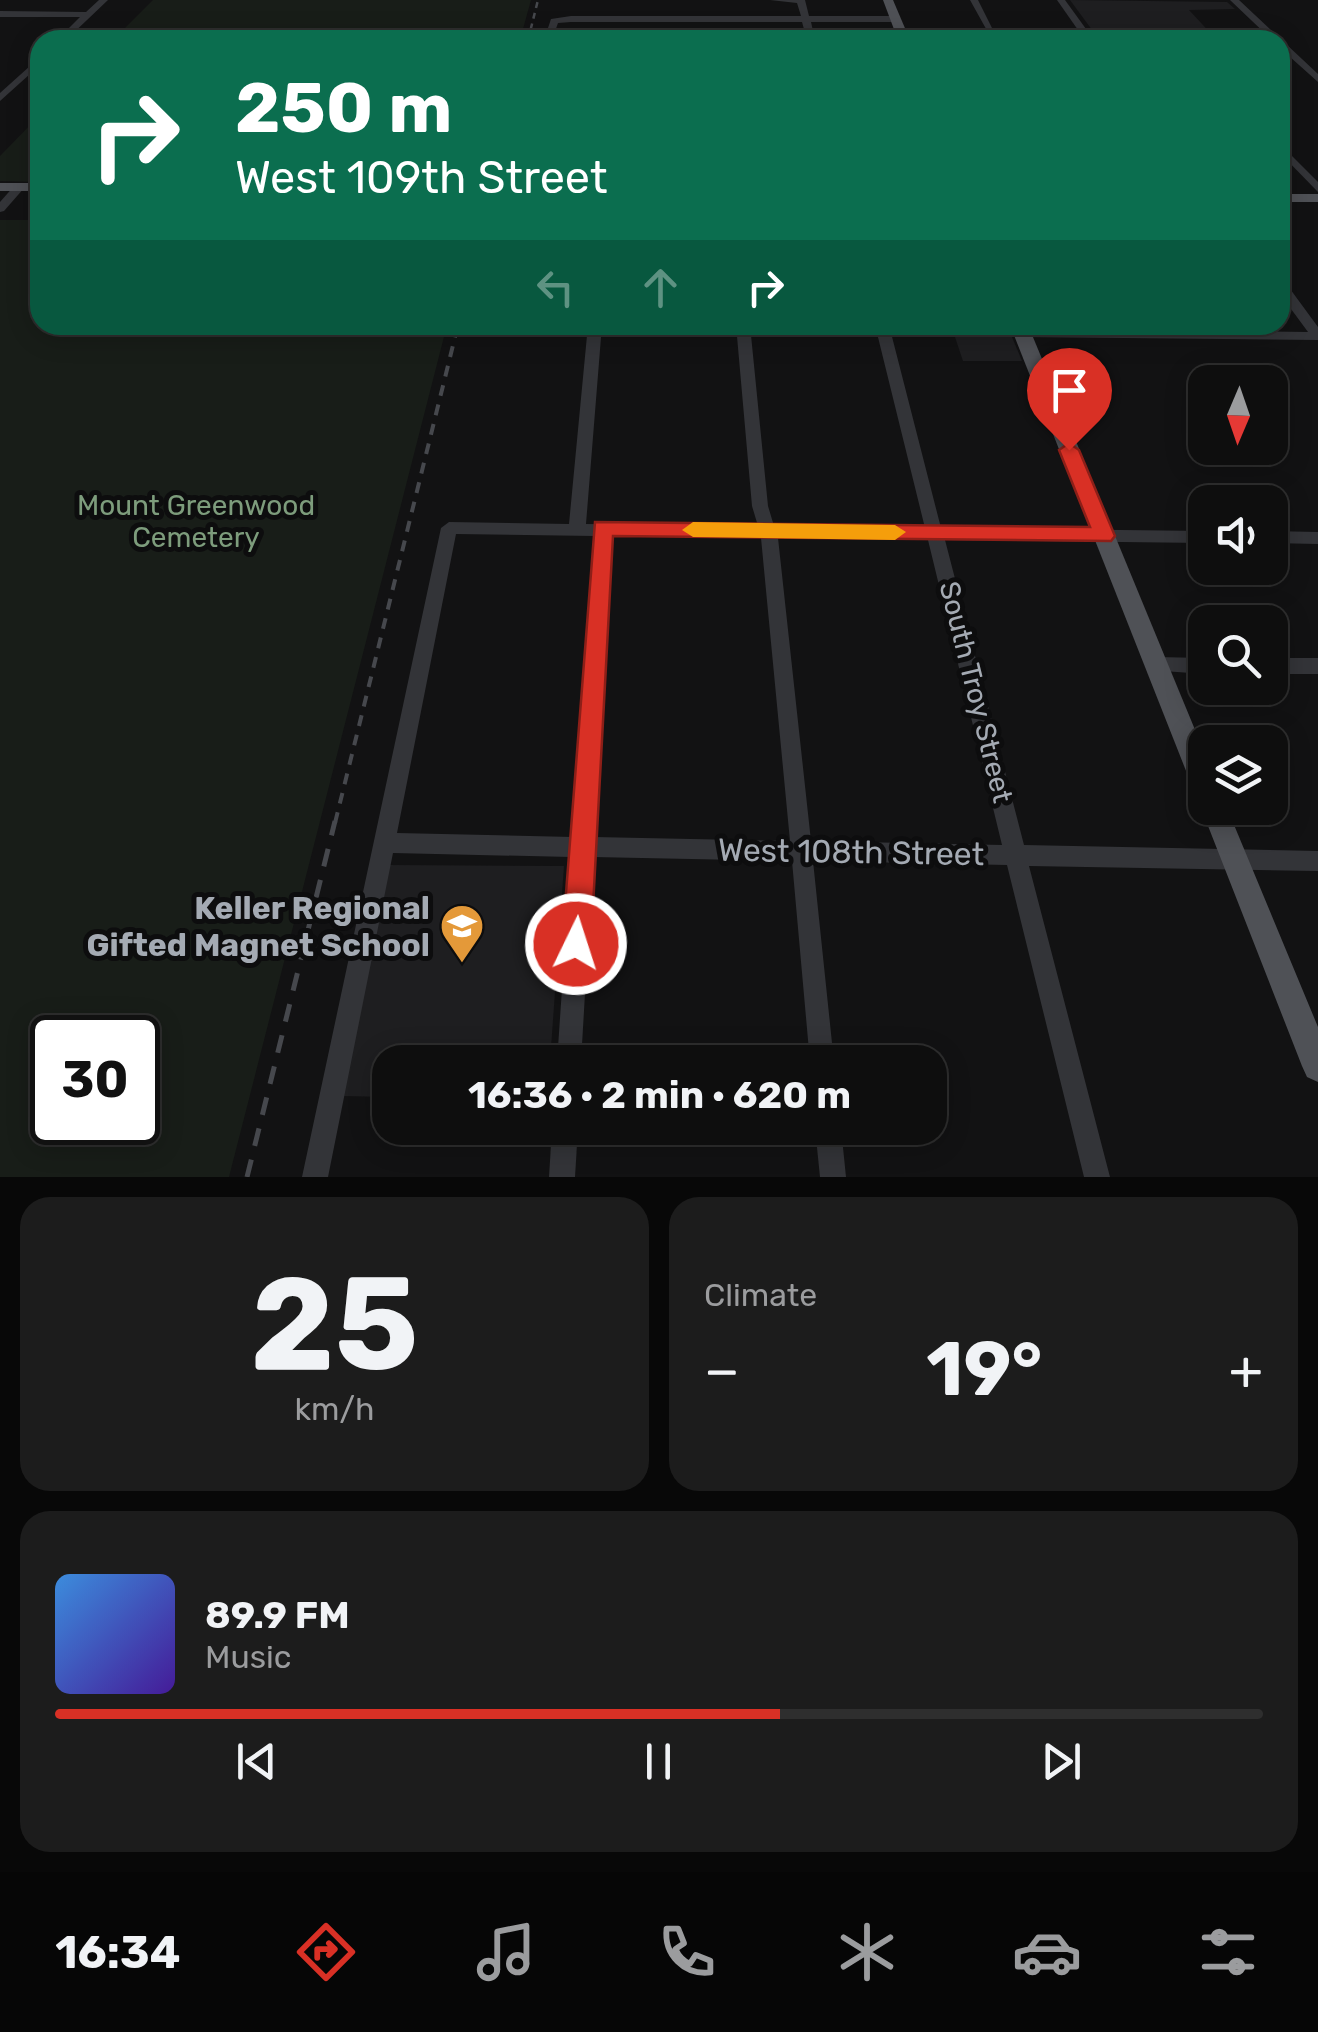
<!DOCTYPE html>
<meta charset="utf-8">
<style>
body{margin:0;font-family:Rubik,sans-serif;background:#1c1c1c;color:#f1f3f6;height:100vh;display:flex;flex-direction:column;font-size:38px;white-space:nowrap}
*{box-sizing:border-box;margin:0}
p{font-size:32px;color:#9b9c9e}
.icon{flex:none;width:55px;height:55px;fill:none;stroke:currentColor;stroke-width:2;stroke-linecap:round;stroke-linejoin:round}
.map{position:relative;height:1177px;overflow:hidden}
.drawer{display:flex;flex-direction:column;gap:20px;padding:20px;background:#080808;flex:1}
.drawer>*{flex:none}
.guide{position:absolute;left:30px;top:30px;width:1260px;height:305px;border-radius:30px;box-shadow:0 5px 25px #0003,0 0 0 2px #2e2e2e;background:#0b6e4f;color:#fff;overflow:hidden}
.needle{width:65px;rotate:182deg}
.controls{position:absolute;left:1188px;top:365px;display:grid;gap:20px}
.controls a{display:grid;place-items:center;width:100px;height:100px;border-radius:20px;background:#0e0e0e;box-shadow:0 5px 25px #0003,0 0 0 2px #2e2e2e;font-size:50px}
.speed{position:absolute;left:30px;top:1015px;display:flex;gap:20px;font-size:50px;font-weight:700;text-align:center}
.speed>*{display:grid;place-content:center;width:130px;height:130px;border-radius:50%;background:#0e0e0e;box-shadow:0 5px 25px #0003,0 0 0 2px #2e2e2e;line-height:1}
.speed .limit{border:5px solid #111;border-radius:15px;background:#fff;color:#111}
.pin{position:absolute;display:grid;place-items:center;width:85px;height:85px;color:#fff;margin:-102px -42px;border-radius:50% 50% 50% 0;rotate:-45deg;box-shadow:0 0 10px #0007}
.pin .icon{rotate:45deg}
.me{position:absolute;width:110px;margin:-55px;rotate:4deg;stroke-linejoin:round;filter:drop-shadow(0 0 8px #0008)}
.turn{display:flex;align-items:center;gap:35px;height:210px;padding:0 40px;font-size:45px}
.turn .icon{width:130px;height:130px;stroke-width:2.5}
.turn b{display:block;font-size:70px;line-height:85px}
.lanes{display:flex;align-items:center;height:95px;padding:0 40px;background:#0003;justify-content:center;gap:50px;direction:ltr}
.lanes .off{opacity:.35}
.big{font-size:75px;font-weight:700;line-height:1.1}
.drawer .tile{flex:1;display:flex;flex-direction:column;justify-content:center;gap:15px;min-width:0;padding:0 35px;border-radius:30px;background:#1c1c1c}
.drawer .dial{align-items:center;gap:0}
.dial b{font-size:130px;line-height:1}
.song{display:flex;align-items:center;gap:30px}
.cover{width:120px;height:120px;border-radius:15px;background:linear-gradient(135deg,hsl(210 70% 55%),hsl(260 70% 35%))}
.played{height:10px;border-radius:5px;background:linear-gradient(90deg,#d93025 60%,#2e2e2e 60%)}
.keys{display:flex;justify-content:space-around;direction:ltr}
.heat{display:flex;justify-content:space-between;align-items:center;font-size:55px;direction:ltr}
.drawer .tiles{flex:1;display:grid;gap:20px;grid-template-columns:1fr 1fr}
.tile:last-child{grid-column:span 2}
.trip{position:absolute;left:372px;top:1045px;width:575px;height:100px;border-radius:30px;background:#0e0e0e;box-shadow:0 5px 25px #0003,0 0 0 2px #2e2e2e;font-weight:700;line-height:100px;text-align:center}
.tab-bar{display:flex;height:160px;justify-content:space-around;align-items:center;background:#060606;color:#9b9c9e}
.tab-bar .icon{width:70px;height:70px}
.tab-bar .active{color:#d93025}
.tab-bar b{font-size:45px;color:#f1f3f6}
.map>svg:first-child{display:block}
</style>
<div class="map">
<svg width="1318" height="1177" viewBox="0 0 1318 1177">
<rect width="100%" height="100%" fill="#121213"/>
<g fill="#1e1e20">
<polygon points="1070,0 1227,2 1235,9 1189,10 1215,38 1098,38"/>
<polygon points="951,325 1007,325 1022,361 963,361"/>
<polygon points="387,865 564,866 550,1062 390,1062 390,1097 341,1096"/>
</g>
<g fill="#181d18" fill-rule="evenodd">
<polygon points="153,0 531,0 520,40 113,40"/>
<polygon points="40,115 40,182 0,181 0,156"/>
<path d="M0,220H40V325H447L229,1177H0ZM52,1038H138V1122H52Z"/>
</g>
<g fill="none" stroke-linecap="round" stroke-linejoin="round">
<g fill="#333438" fill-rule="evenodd">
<polygon points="99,0 108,0 66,40 57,40 80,17 0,17 0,11 86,12"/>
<polygon points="770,0 805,0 809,16 895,16 899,19 895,22 811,22 815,40 807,40 802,22 571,22 558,23 552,40 544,40 551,19 571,16 801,16 797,3"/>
<polygon points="970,0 978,0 996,36 990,36"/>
<polygon points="1057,0 1065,0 1094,40 1085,40"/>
<polygon points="1230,0 1239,0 1318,74 1318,82 1280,48 1280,40 1272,40"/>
<polygon points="40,57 40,65 0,101 0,93"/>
<polygon points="1280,144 1318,182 1318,192 1280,153"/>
<polygon points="15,185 25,187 4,211 0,212 0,202"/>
<polygon points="1280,281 1285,282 1318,327 1318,340 1022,337 1015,333 1022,329 1308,332 1280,294"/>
<path d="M588,325H602L586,524L758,526L752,506L736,325H750L768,506L774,526L925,528L875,325H889L941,528L1205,531V543L945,540L1024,845L1318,851V871L1029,866L1110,1177H1084L1007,865L813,861L834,1062H810L792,861L593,857L581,1062H557L571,857L393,853L328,1177H302L441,528L449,522L569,524ZM456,534L594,536L573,837L397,833ZM611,536L761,538L790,841L594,837ZM778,538L928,540L1002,845L811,841Z"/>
<polygon points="1270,531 1318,532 1318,544 1270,543"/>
<polygon points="1156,657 1205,658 1205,674 1149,670 1147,665 1149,660"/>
<rect x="1270" y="658" width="48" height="16"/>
<polygon points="552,1128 578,1128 575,1177 549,1177"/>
<polygon points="815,1128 841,1128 846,1177 820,1177"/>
</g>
<g fill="#4f5156" fill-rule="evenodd">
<polygon points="883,0 893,0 910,40 898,40"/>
<rect x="0" y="183" width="40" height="8"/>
<rect x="1280" y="194" width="38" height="8"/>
<polygon points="1010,325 1028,325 1205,754 1205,798 1196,794 1192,786"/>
<polygon points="1205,799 1205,808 1227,808 1318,1027 1318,1082 1307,1077 1302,1066 1201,808"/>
</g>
<polyline stroke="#46484d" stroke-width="2.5" stroke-dasharray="6 5" stroke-linecap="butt" points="528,40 538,0"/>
<polyline stroke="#46484d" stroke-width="4" stroke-dasharray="11 9" stroke-linecap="butt" points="335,823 458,325"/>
<polyline stroke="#46484d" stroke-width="5" stroke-dasharray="18 14" stroke-linecap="butt" points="247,1177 335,821"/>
</g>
<polygon fill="#d93025" stroke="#8d1f18" stroke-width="2.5" points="1069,443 1079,450 1115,536 1111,541 613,536 591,944 587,955 576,959 566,955 562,944 595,522 1090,527 1059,450"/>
<polygon fill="#f59e0b" points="693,522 895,525 906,532 895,540 693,537 682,530"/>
<defs>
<symbol id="school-pin" viewBox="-11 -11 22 30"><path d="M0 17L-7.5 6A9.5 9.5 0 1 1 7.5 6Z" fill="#e49939" stroke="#0d0d0e"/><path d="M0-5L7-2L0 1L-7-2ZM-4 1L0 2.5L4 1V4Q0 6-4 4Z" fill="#fff"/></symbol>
</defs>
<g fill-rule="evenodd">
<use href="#school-pin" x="437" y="901" width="50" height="68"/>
</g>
<g text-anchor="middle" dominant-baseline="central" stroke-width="10" stroke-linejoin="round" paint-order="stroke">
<g font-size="28" fill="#7d9c7c" stroke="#0d0d0e">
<text x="196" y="505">Mount Greenwood<tspan x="196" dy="32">Cemetery</tspan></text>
</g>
<g font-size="28" fill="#a4aab3" stroke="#0d0d0e">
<text transform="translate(976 692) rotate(76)">South Troy Street</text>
</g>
<g font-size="32" fill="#a4aab3" stroke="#0d0d0e">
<text transform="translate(851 852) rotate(1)">West 108th Street</text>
</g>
<g font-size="32" font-weight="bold" fill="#a4aab3" stroke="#0d0d0e" text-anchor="end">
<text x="430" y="908">Keller Regional<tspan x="430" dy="37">Gifted Magnet School</tspan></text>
</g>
</g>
</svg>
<div class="controls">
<a><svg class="needle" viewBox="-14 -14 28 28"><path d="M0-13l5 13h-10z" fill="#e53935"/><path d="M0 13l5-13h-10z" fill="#9b9c9e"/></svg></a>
<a><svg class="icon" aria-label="sound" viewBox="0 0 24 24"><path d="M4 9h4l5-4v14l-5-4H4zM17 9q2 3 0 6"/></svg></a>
<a><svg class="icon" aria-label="search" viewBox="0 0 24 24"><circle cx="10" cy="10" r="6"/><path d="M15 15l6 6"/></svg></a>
<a><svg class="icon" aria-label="layers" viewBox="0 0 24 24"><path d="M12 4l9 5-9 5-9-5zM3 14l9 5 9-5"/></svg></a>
</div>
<div class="speed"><div class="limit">30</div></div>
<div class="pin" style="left:1069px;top:450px;background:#d93025"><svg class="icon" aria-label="arrive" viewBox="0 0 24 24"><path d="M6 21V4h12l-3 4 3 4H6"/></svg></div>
<svg class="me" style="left:576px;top:944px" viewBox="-20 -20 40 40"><circle r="17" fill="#d93025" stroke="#fff" stroke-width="3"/><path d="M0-11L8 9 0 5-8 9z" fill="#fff"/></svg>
<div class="trip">16:36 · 2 min · 620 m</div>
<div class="guide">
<div class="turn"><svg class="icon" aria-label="right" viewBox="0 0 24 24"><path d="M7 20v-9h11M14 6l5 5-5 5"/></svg><div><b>250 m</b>West 109th Street</div></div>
<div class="lanes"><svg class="icon off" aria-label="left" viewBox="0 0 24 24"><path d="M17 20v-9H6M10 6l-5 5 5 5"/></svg><svg class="icon off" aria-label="ahead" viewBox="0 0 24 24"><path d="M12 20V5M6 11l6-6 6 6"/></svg><svg class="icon" aria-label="right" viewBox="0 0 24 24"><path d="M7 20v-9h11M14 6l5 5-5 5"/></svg></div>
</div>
</div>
<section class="drawer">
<div class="tiles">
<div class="tile dial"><b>25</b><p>km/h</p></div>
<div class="tile"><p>Climate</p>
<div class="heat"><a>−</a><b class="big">19°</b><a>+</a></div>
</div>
<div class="tile">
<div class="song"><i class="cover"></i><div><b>89.9 FM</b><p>Music</p></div></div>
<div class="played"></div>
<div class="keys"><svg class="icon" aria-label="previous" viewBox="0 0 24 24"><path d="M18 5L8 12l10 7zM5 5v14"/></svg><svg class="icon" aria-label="pause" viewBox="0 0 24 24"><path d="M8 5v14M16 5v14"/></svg><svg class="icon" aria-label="next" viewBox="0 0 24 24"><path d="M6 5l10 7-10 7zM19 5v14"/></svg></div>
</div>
</div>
</section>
<nav class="tab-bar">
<b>16:34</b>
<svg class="icon active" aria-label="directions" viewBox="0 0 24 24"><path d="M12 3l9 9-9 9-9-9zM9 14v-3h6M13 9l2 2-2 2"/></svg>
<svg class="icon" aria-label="music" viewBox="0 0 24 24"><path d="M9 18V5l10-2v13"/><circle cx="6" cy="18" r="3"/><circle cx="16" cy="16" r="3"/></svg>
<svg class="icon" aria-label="phone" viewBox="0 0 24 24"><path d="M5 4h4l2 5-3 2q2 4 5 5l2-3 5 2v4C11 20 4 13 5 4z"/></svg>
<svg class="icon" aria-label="climate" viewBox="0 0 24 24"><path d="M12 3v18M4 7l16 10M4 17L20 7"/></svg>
<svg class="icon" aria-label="car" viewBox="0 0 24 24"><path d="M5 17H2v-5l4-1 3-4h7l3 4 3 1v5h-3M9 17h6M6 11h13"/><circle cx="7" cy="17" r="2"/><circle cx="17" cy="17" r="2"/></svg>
<svg class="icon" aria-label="filters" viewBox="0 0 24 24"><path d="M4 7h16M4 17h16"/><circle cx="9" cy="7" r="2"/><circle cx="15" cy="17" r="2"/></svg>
</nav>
